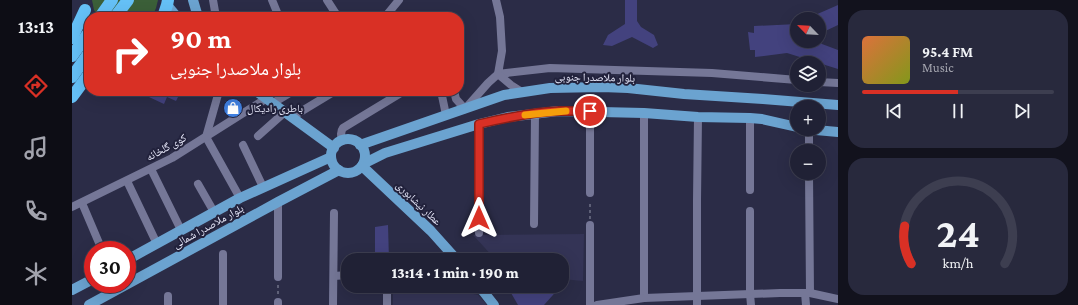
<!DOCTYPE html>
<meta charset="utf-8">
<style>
body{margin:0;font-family:"Crimson Pro","Noto Naskh Arabic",serif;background:#28293d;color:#f1f3f6;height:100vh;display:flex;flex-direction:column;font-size:15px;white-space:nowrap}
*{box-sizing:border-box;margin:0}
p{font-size:13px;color:#a2a3ad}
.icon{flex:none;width:22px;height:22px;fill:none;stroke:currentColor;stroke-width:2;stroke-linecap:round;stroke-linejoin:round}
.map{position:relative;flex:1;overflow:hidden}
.sheet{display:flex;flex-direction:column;gap:10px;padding:10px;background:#12121d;width:240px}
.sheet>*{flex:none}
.banner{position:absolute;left:12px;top:12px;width:380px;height:84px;border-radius:16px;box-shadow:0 4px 16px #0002,0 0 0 1px #3d3e50;background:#d93025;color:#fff;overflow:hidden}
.needle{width:26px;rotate:295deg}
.controls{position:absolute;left:718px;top:12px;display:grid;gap:8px}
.controls a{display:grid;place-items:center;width:36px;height:36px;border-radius:50%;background:#202135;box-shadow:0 4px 16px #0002,0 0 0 1px #3d3e50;font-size:20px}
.speed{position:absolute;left:12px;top:241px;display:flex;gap:8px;font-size:20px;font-weight:700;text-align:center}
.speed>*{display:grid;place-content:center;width:52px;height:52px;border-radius:50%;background:#202135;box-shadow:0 4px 16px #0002,0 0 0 1px #3d3e50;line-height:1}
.speed .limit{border:6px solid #d22;background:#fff;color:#111}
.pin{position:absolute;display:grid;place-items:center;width:34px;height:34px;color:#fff;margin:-17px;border:2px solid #fff;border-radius:50%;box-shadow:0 1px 4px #0007}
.me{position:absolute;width:44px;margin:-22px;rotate:0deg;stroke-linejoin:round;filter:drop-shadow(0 0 3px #0008)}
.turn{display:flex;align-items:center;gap:14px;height:84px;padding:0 20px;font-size:18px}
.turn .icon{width:52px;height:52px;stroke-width:2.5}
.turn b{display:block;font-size:28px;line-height:34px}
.sheet .tile{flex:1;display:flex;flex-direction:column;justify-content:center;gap:6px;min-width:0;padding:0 14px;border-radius:16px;background:#28293d}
.sheet .dial{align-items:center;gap:0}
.dial svg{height:104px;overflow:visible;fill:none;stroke:#3d3e50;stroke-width:7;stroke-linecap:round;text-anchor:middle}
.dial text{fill:#f1f3f6;stroke:none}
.song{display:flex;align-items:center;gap:12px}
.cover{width:48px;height:48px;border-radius:6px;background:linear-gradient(135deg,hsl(20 70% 55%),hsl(70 70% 35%))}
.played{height:4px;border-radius:2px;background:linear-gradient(90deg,#d93025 50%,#3d3e50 50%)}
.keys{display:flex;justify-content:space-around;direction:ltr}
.trip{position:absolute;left:269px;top:253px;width:228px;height:40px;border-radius:16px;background:#202135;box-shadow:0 4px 16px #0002,0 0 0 1px #3d3e50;font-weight:800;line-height:40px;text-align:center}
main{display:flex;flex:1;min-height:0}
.tabs{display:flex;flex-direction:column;width:72px;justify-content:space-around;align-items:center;background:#0d0d15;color:#a2a3ad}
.tabs .icon{width:28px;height:28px}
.tabs .current{color:#d93025}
.tabs b{font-size:18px;color:#f1f3f6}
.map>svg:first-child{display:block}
</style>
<main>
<nav class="tabs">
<b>13:13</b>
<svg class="icon current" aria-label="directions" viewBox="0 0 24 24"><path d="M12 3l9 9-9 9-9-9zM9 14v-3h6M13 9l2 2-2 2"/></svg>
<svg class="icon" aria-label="music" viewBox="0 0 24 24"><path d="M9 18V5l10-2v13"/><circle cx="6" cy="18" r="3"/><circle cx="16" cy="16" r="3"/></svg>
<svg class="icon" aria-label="phone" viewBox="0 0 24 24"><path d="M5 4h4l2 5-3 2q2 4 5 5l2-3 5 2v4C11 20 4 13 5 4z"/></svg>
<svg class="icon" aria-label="climate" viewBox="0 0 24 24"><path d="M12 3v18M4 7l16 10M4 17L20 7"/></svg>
</nav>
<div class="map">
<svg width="766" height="305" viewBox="0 0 766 305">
<rect width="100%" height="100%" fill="#2b2c47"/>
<g fill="#343456">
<polygon points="512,234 511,281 490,279 490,260 424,260 401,235"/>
<polygon points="321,286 391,286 397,293 406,295 415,305 321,305"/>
</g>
<polygon fill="#3b5f38" points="20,0 86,0 84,8 80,17 27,17 22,10"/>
<g fill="#43427e">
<polygon points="553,0 565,0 565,21 569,27 582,35 586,45 581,48 560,37 540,46 531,45 536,35 553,24"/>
<polygon points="766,5 766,25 747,34 747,19 734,19"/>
<polygon points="725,24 725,41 747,41 750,44 766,50 766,69 715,53 683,57 683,50 678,50 676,32 682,33 682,26"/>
<polygon points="64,91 109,91 104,101 95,97 92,104"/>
<polygon points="316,225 317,260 303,260 303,227"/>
<polygon points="435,286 489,286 472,305 446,305"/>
</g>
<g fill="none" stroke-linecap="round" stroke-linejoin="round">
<g stroke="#707188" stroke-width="1.5" stroke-dasharray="3 3" stroke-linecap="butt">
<polyline points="518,219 518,201"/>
<polyline points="206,294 206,284"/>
</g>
<g stroke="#757797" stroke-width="8">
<polyline points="141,0 144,17"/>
<polyline points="200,0 207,17"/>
<polyline points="255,0 266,17"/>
<polyline points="424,0 428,17 430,51 426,74 478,68 640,73 725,80"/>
<polyline points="313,17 327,0"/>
<polyline points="747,82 766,83"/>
<polyline points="147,91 134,137 168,198"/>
<polyline points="369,91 374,115"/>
<polyline points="382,91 384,99 393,109 416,83 426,74 439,85 450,92"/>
<polyline points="201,103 221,91"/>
<polyline points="572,113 572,298"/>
<polyline points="220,117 263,91"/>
<polyline points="407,124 407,233"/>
<polyline points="737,130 737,151"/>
<polyline points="186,136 213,112"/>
<path d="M270,141C269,136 268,132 271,128L332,91"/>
<polyline points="171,145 191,187"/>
<polyline points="79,169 109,230"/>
<polyline points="737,173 738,293"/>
<polyline points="55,181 85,244"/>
<polyline points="126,184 142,212"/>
<polyline points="678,190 678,118"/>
<polyline points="518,193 518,111"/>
<polyline points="206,202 206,277"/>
<polyline points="10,203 30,250"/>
<polyline points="0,207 100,158 195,98"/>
<polyline points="678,211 678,294 679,305"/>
<polyline points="462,224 463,113"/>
<polyline points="518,225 518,305"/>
<polyline points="262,276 276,275"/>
<polyline points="315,286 315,305"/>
<polyline points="733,293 734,305"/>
<polyline points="96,305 96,296"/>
<polyline points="151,305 151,254"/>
<polyline points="206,305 206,302"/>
<polyline points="261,305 262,213"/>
<polyline points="525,305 572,298 708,293 738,293 766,299"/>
<polyline points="625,305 625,200 626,117"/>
</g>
<g stroke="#6ba3d0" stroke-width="10">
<polyline points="121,0 126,17"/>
<polyline points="95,5 105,17"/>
<polyline points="184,91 262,148"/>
<polyline points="733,129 766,132"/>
<circle cx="276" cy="156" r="17"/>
<polyline points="288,145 432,95 478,88 530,87 556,88 612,94 691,99 766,105"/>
<polyline points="291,164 313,153 407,124 436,117 486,111 572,113 626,117 678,118 690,119 725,127"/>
<polyline points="290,166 359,231 385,260"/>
<polyline points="55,260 168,198 259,157"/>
<polyline points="407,286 422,305"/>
<polyline points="0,290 21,279"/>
<polyline points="17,305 206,202 267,170"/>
</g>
<g stroke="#65c0f6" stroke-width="12">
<polyline points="28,17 40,0"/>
<polyline points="43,17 56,0"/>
<polyline points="91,17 95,5 96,0"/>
<polyline points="0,38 13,10"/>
<polyline points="0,56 17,32"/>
<polyline points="0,77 17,53"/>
<polyline points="0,97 17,74"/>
</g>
</g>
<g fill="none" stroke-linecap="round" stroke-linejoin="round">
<defs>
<path id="route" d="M407,218V124C433,118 460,112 487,111C497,111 508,111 518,111"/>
</defs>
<use href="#route" stroke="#8d1f18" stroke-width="10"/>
<use href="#route" stroke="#d93025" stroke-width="7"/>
<polyline stroke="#f59e0b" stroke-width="7" points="453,115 494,111"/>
</g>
<defs>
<symbol id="shop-disc" viewBox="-11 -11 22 22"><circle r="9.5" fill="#3f7fe0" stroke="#22223c"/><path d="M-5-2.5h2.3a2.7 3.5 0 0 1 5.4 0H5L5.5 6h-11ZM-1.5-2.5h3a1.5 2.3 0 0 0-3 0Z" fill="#fff"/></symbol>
</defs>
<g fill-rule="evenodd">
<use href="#shop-disc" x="150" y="97" width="22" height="22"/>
</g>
<g text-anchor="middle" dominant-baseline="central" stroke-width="4" stroke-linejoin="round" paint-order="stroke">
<g font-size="11" fill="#eaebfd" stroke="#22223c">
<text transform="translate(523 77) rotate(1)">بلوار ملاصدرا جنوبی</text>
<text transform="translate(94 147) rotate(-29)">کوی گلخانه</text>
<text transform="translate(347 203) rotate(44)">عطار نیشابوری</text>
<text transform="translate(136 226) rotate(-29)">بلوار ملاصدرا شمالی</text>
</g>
<g font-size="11" fill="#eaebfd" stroke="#22223c" text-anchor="start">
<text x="175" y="108">باطری رادیکال</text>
</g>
</g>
</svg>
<div class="controls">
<a><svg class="needle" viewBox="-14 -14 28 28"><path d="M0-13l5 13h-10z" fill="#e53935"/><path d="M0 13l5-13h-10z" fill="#a2a3ad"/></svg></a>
<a><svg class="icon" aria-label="layers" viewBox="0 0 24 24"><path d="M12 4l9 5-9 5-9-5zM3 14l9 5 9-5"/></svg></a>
<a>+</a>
<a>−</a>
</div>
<div class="speed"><div class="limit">30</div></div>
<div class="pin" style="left:518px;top:111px;background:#d93025"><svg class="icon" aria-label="arrive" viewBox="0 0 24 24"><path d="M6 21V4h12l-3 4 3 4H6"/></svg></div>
<svg class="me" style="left:407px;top:218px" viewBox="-20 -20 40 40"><path d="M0-17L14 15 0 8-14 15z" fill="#d93025" stroke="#fff" stroke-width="4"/></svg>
<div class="trip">13:14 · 1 min · 190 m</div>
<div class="banner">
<div class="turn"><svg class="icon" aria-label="right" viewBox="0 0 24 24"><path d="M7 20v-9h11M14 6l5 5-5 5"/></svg><div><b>90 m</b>بلوار ملاصدرا جنوبی</div></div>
</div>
</div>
<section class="sheet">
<div class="tile">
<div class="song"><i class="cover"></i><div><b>95.4 FM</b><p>Music</p></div></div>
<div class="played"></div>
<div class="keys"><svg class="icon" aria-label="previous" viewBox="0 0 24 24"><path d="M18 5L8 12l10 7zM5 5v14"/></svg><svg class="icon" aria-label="pause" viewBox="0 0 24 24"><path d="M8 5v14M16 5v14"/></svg><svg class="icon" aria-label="next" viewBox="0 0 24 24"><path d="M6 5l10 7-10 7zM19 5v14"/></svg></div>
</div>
<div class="tile dial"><svg viewBox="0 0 100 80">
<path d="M14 69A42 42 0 1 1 86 69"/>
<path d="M14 69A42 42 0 0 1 9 40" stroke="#d93025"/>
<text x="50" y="56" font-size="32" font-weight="700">24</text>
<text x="50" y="72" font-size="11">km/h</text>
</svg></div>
</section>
</main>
